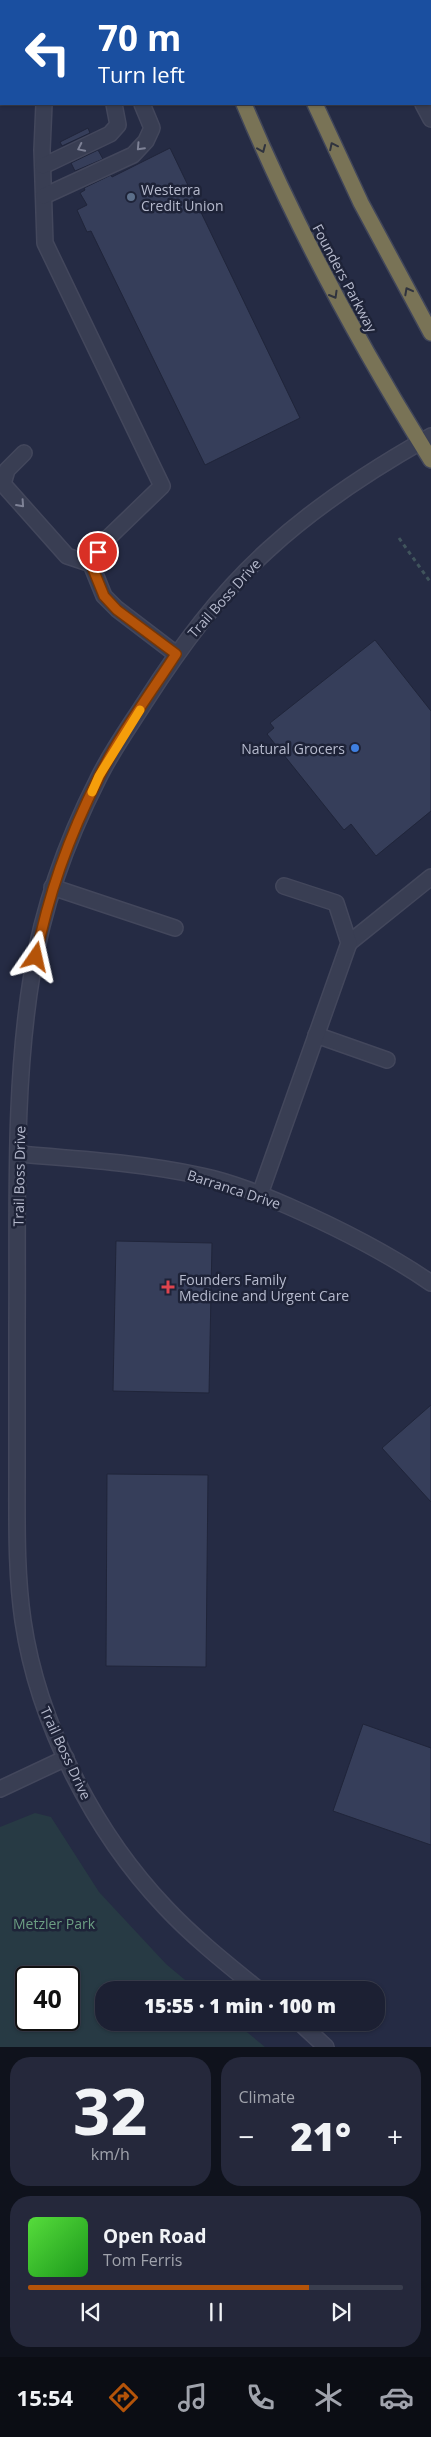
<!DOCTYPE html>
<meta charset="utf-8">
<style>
body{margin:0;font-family:"Open Sans",sans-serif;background:#25283b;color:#f1f3f6;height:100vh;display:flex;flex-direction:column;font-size:19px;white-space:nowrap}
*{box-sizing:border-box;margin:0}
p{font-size:16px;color:#a0a3ac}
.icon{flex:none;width:28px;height:28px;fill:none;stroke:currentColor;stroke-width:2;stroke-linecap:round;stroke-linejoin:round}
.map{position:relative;height:2047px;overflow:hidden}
.sheet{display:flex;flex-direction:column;gap:10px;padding:10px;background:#0f121c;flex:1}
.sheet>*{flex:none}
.hud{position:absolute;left:0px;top:0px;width:431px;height:105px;box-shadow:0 1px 4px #0004,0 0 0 1px #3a3e4e;background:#1a4fa0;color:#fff;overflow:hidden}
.speed{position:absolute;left:15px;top:1966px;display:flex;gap:10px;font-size:25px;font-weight:700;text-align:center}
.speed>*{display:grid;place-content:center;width:65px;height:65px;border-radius:50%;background:#1c2033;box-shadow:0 1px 4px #0004,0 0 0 1px #3a3e4e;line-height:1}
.speed .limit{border:2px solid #111;border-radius:8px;background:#fff;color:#111}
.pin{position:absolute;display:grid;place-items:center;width:42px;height:42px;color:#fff;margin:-21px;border:2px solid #fff;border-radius:50%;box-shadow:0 1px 5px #0007}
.me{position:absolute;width:55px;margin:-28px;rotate:11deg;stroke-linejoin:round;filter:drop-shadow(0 0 4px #0008)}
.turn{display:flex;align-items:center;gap:18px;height:105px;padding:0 15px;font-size:22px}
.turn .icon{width:65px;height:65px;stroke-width:2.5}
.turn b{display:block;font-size:35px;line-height:42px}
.big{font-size:38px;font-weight:800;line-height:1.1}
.sheet .widget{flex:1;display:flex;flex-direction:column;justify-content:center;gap:8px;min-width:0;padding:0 18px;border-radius:20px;background:#25283b}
.sheet .dial{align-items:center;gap:0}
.dial b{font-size:65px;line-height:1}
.song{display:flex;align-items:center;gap:15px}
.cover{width:60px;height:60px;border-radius:8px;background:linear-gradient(135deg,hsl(110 70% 55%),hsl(120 70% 35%))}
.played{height:5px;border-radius:2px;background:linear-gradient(90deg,#b45309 75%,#3a3e4e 75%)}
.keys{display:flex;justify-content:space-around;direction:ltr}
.heat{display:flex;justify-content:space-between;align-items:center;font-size:28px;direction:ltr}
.sheet .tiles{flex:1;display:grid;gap:10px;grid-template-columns:1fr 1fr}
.widget:last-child{grid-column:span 2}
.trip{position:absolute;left:95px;top:1981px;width:290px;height:50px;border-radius:20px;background:#1c2033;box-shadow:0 1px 4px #0004,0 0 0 1px #3a3e4e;font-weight:800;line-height:50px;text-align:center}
.dock{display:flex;height:80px;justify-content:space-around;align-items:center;background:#0b0d14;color:#a0a3ac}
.dock .icon{width:35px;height:35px}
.dock .current{color:#b45309}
.dock b{font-size:22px;color:#f1f3f6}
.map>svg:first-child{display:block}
</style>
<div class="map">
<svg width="431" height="2047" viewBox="0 0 431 2047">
<rect width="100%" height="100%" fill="#252b44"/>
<path fill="#273a44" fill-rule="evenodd" d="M35,1813L51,1817L99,1892L166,1964L197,1990H104V2022L236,2023L265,2047H0V1827ZM26,1978H69V2020H26Z"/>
<g fill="#363e5a" stroke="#20253a">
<polygon points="88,128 90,133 62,146 60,142"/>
<polygon points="170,148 300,418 205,465 91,231 87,232 77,210 87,205 80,193 85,190 84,188 111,175 112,177"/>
<polygon points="98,150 103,159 75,171 71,163"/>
<polygon points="375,640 431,711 431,811 376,856 351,824 344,830 267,734 274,728 270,723"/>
<polygon points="116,1241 212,1243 209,1393 113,1391"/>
<polygon points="431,1405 431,1502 382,1448"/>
<polygon points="107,1474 208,1475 206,1667 106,1666"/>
<polygon points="363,1724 431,1748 431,1845 333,1811"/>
</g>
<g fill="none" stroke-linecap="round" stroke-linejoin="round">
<defs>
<g id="minor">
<polyline points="430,39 431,38"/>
<polyline points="44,104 42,150 45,243 162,486 106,540 91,564"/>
<polyline points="423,104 431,119"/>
<polyline points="43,166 110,134 118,125 114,104"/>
<polyline points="44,196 133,155 146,141 152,128 142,104"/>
<polyline points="24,453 7,470 3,484 67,556 91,564 104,596 117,609 176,654"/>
<polyline points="52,887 175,928"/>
<polyline points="349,943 431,877"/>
<polyline points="316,1035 387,1060"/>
<path d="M18,1154C80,1159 142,1163 202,1176C231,1182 260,1194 288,1206C338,1228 386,1252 431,1283"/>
<polyline points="260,1194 349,943 336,903 284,886"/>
<polyline points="0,1789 66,1758"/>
<path d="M259,1990C227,1964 193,1937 165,1907C94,1832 38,1723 23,1621C16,1573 17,1525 17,1477C17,1426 17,1375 17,1324C18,1208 13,1089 32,974C43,906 67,840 98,779C111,752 129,727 145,702C181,646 220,593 269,549C317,505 374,468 431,436"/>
<polyline points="299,2022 326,2047"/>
</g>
<g id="highway">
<polyline points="202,0 203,1"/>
<polyline points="272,0 273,1"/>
<path d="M244,104C296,228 360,346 431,460"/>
<polyline points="315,104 361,203 431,333"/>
</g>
</defs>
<use href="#minor" stroke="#43475c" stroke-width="18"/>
<use href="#highway" stroke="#41465a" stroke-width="18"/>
<polyline stroke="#40545c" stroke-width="3" stroke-dasharray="4 4" stroke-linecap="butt" points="399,538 431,583"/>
<use href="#minor" stroke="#393e53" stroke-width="15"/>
<use href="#highway" stroke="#797356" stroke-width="15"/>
</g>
<defs><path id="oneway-chevron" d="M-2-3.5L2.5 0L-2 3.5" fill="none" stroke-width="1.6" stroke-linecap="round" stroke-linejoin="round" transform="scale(1.25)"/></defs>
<g stroke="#30333e">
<use href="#oneway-chevron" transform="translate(333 146) rotate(-116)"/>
<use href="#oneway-chevron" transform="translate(262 149) rotate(67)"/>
<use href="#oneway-chevron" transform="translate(408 291) rotate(-118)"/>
<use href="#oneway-chevron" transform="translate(334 295) rotate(60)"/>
</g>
<g stroke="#7e8296">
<use href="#oneway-chevron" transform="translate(140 147) rotate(133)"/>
<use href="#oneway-chevron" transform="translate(81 148) rotate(154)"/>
<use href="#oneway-chevron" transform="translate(21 504) rotate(48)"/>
</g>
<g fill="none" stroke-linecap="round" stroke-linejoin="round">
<defs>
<path id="route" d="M36,957C48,894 70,834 99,777C120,734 150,694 176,654L117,610L104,596L91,564L98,552"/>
</defs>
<use href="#route" stroke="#753606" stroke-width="12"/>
<use href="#route" stroke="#b45309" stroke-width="9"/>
<polyline stroke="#f59e0b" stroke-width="9" points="92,792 99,776 140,710"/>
</g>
<circle fill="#5c6f8a" stroke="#1e2338" stroke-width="2" cx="131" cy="197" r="5"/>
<circle fill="#3f7fe0" stroke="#1e2338" stroke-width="2" cx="355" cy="748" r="5"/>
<path fill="#e0444e" stroke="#1e2338" stroke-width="2" d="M165.5 1279.5h5v5h5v5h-5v5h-5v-5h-5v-5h5z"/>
<g text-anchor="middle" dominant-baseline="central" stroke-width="5" stroke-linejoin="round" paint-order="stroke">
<g font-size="14" fill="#b6bacd" stroke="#1e2338" text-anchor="start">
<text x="141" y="189">Westerra<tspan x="141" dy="16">Credit Union</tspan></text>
<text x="345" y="748" text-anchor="end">Natural Grocers</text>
<text x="179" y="1279">Founders Family<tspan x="179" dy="16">Medicine and Urgent Care</tspan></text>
</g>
<g font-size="14" fill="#b6bacd" stroke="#1e2338">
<text transform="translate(345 278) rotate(62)">Founders Parkway</text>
<text transform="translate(224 598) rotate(-48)">Trail Boss Drive</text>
<text transform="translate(19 1176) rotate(-89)">Trail Boss Drive</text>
<text transform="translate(234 1189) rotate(18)">Barranca Drive</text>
<text transform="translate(66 1753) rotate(65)">Trail Boss Drive</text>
</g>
<g font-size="14" fill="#6c9f83" stroke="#1e2338">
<text x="54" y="1923">Metzler Park</text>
</g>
</g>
</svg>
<div class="speed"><div class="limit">40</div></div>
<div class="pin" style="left:98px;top:552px;background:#d93025"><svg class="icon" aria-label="arrive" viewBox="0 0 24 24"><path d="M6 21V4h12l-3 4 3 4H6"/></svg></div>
<svg class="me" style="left:36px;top:957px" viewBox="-20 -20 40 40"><path d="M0-17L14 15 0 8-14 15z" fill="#b45309" stroke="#fff" stroke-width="4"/></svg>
<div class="trip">15:55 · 1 min · 100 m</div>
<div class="hud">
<div class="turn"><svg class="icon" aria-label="left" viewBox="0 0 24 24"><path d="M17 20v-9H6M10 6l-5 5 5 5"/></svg><div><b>70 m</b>Turn left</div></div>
</div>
</div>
<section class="sheet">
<div class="tiles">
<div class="widget dial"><b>32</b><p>km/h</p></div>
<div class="widget"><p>Climate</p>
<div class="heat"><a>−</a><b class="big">21°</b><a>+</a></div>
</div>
<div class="widget">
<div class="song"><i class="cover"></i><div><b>Open Road</b><p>Tom Ferris</p></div></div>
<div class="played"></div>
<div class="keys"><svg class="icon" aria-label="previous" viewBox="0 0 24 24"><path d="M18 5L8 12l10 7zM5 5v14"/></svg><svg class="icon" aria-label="pause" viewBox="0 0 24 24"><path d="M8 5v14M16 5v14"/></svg><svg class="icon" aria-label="next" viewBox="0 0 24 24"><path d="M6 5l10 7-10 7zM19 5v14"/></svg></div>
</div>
</div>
</section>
<nav class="dock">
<b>15:54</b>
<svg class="icon current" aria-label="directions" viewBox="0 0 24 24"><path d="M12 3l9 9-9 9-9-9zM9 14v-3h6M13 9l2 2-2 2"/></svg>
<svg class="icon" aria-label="music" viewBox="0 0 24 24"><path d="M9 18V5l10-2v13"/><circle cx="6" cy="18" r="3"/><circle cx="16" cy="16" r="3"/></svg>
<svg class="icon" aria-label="phone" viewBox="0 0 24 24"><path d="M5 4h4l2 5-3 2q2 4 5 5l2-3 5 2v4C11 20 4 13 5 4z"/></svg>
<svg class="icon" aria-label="climate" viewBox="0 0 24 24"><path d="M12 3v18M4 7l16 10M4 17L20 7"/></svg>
<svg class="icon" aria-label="car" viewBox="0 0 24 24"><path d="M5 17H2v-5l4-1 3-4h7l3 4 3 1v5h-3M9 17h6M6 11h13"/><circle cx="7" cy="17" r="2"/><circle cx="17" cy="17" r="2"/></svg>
</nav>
